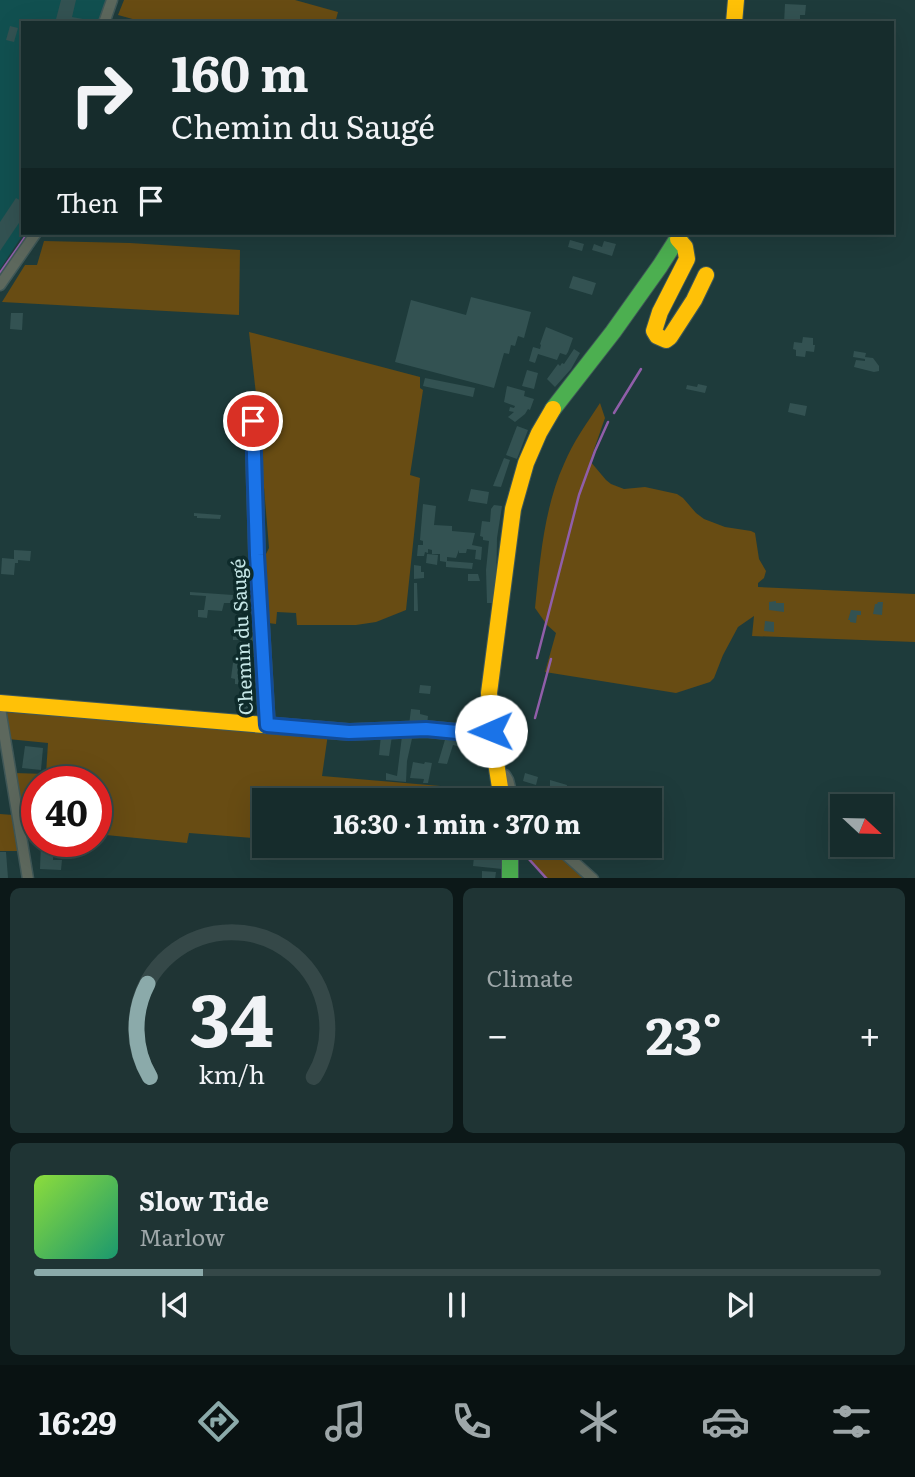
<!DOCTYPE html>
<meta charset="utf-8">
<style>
body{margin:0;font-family:Literata,serif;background:#1f3434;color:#f1f3f6;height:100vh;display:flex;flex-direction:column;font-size:26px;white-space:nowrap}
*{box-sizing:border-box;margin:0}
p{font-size:23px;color:#9ea7a9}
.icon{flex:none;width:38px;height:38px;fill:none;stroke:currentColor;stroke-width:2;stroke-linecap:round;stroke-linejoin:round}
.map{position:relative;height:878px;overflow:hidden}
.drawer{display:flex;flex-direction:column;gap:10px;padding:10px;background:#0c1818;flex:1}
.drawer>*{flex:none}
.hud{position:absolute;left:21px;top:21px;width:873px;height:214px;border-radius:0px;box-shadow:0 7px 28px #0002,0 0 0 2px #354848;background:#162c2c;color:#f1f3f6;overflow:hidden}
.needle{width:46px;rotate:112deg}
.fabs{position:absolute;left:830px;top:794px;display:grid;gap:14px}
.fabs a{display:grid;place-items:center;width:63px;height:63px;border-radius:0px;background:#162c2c;box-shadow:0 7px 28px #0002,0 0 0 2px #354848;font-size:35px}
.speed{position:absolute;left:21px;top:766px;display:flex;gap:14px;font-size:35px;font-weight:700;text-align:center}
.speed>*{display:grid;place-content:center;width:91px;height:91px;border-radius:50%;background:#162c2c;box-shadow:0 7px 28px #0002,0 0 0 2px #354848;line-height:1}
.speed .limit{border:10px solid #d22;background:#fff;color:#111}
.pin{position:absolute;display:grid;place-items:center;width:60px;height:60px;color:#fff;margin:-30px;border:4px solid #fff;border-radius:50%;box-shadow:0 2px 7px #0007}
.me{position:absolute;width:77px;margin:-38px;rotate:269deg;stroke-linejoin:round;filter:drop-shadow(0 0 5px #0008)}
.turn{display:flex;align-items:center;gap:24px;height:147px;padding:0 35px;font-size:32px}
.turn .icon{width:91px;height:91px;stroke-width:2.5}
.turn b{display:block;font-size:49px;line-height:60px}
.then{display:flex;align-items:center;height:66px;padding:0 35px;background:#0003;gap:14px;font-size:26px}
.big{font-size:52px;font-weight:700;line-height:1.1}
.drawer .widget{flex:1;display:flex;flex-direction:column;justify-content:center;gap:10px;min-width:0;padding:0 24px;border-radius:10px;background:#1f3434}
.drawer .dial{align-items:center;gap:0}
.dial svg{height:182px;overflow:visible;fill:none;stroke:#354848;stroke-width:7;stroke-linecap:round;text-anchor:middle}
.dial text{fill:#f1f3f6;stroke:none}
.song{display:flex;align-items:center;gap:21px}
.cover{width:84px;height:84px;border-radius:10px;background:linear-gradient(135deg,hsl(90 70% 55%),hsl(160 70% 35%))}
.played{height:7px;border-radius:4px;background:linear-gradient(90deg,#8baaaa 20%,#354848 20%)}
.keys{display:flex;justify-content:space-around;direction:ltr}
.heat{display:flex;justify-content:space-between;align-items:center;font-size:38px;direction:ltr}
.drawer .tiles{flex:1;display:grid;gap:10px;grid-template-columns:1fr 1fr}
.widget:last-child{grid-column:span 2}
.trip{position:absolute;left:252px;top:788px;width:410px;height:70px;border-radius:0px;background:#162c2c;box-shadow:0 7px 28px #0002,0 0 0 2px #354848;font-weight:700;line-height:70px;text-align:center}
.tabs{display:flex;height:112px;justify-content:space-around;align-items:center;background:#091212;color:#9ea7a9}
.tabs .icon{width:49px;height:49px}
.tabs .active{color:#8baaaa}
.tabs b{font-size:32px;color:#f1f3f6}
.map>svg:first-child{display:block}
</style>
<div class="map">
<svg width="915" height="879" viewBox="0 0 915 879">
<rect width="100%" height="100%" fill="#1e3b3b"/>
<polygon fill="#115050" points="0,0 106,0 99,23 23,23 23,233 24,233 0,269"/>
<g fill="#684c13">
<polygon points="124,0 295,0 338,12 335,23 147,23 118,15"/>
<polygon points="44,241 130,243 240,250 239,315 2,302 25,265 37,265"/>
<polygon points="249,332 420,377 420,388 423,390 410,475 420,478 406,610 376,622 356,625 297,625 296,613 277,612 276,624 268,623 263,555 266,554 269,548 257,403"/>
<path d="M600,403L605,418L590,461L606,480L611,484L624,489L645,487L677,494L683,498L696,513L704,519L725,527L751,531L755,533L759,559L766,571L764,578L758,583V587L915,594V642L752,636L754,616L738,627L723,655L714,678L710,682L676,693L545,672L556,633L547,625L535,608C540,560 544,508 564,464C573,442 587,423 600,403Z"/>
<polygon points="8,711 328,734 322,776 476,789 479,800 264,800 264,839 189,833 187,843 96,834 96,782 37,782 37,829 25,828 14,773 46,774 48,743 8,739 6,716"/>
<polygon points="0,814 13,815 18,851 0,851"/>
<polygon points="331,845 434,845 432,854"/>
<polygon points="518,845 551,845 588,878 545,878 519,850"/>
</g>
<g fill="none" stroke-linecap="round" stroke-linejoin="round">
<g stroke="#905ea9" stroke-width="2.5">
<polyline points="0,273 28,233"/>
<polyline points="614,413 641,369"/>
<polyline points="537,658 579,495 595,451 608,422"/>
<polyline points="535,718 551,659"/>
<polyline points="527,857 547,879"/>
</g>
</g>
<g fill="#335252">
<polygon points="61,0 76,0 72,17 83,19 82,23 55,23"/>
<polygon points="785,4 806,5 805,15 800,15 800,23 784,23"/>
<polygon points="10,26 18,28 14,42 6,40"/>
<polygon points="16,198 23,202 23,217 0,251 0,222"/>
<polygon points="570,240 584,244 582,251 568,247"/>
<polygon points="604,241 616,244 612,256 592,250 594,244 602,247"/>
<polygon points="573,276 596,283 592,295 569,288"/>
<polygon points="471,297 531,312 524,338 518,336 515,346 511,345 509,354 504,353 494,388 395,362 411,300 466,315"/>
<polygon points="11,313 23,313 22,330 10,329"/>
<polygon points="546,327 573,338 568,352 566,355 560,353 557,360 538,354 535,363 529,361 533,347 540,349 541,345 540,344"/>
<polygon points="803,337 813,338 813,345 815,345 814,352 806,351 805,357 796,356 796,350 793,349 794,342 802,343"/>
<polygon points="574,349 580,353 571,369 555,387 547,379 558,364 560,366 562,363 564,364"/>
<polygon points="854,351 866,353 865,357 873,358 879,366 879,371 874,372 854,367 856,360 865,361 865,359 853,357"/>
<polygon points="527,370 538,373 534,389 522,386"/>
<polygon points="425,378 475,388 473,397 423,386"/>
<polygon points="698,384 707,386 705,393 686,389 687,385 697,387"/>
<polygon points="507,386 525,391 524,396 534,399 530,410 528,409 525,414 515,422 508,417 514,412 509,411 510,407 514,408 515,406 504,402"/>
<polygon points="790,403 807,406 805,416 788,412"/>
<polygon points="517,426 528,430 517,459 506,455"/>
<polygon points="504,458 510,460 501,487 493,486"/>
<polygon points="471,489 489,492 487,504 468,501"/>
<polygon points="423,504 436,506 434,525 452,526 452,531 475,533 472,545 482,547 481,560 475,559 476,550 467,549 466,553 459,553 459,550 456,558 447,557 447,561 473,563 472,569 446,567 446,562 440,561 440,554 432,554 432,550 428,549 428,553 425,552 424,556 417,556 418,545 423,545 423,541 420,540"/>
<polygon points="494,505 502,506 497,538 496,592 493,603 487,603 486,570 489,541 483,540 483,537 480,536 482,521 490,522 491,509"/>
<polygon points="194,513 221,515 220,519 197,518 197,516 194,516"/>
<polygon points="14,550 31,551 30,561 18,560 18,563 15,563 14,575 1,574 2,558 14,559"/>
<polygon points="427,554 438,555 437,565 426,563"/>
<polygon points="414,565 421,566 421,572 424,572 424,578 414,579"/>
<polygon points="468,574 478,574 480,581 468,581"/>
<polygon points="414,583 417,583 418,611 414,611"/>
<polygon points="190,592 233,595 232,603 224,603 222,611 208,610 207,618 198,617 198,610 204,610 206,596 190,595"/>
<polygon points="776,601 776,603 784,603 784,612 769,610 769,602"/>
<polygon points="878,602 883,602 882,615 873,614 875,604 877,604"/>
<polygon points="851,610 861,611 861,615 857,615 856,623 850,622 850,620 848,620"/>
<polygon points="765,621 774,622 774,632 764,631"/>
<polygon points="248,627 257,628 258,657 245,657 244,643 240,643 240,640 233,640 233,636 248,637"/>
<polygon points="233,663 248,664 247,674 253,675 252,680 246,679 245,685 235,684 235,679 231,678"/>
<polygon points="420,685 431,686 430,694 419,693"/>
<polygon points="236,699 251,699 251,711 237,711"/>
<polygon points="411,709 420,710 420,714 428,716 427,725 409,725"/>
<polygon points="447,733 472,739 470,749 453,745 447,764 438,763"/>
<polygon points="413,734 407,761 406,782 386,780 386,773 397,776 402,736"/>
<polygon points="381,735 392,736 389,756 379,755"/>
<polygon points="25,746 43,748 41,770 22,768"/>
<polygon points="413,762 424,764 425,762 432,763 428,783 423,783 424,779 410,778"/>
<polygon points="525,773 538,777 536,785 523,781"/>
<polygon points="550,780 567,785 565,800 550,800"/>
<polygon points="41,842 54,842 53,860 62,860 61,870 40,869"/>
<polygon points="496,845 502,845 504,859 502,869 473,866 474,857 471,856 472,849 496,851"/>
<polygon points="0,852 6,852 8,878 0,878"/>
<polygon points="482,871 496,872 495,879 482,879"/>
</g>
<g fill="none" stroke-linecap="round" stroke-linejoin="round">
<defs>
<g id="street">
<polyline points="104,23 112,0"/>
<polyline points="0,285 36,233"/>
<polyline points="0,708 28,879"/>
<polyline points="497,773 505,775 508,780 513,800"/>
<polyline points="555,845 593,879"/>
</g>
<g id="fast">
<polyline points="553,409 613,332 660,266 681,233"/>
<polyline points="253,420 257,555 267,725"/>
<polyline points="510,845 510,879"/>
</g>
<g id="slow">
<polyline points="734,23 736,0"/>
<polyline points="678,239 685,247 687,259 660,312 654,331 657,336 666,340 670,337 694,300 706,275"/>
<polyline points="0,703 349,732 426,729 478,734 491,731"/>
<polyline points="502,800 491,731 489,693 513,509 526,463 539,433 553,409"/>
</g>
</defs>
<use href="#street" stroke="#3f5757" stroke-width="13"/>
<use href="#fast" stroke="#3f5757" stroke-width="18"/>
<use href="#slow" stroke="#3f5757" stroke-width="18"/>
<use href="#street" stroke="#5d685d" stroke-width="10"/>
<use href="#fast" stroke="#4caf50" stroke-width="16"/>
<use href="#slow" stroke="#ffc107" stroke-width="16"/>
</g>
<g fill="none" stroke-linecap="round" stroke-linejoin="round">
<defs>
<polyline id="route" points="253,421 257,555 267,725 349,732 426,729 478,734 491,731"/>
</defs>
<use href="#route" stroke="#114b97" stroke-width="18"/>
<use href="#route" stroke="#1a73e8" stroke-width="12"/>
</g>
<g text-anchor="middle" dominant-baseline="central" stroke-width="7" stroke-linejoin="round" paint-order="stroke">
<g font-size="19" fill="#c5e6e6" stroke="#0e2b2b">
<text transform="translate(241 637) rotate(-93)">Chemin du Saugé</text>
</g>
</g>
</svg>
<div class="fabs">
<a><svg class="needle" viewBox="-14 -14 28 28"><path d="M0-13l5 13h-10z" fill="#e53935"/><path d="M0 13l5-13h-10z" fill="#9ea7a9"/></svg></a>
</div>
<div class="speed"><div class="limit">40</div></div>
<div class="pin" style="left:253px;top:421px;background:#d93025"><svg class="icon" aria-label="arrive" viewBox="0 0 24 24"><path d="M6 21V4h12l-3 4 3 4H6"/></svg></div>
<svg class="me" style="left:491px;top:731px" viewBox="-20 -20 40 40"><circle r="19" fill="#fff"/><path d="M0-13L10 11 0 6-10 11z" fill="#1a73e8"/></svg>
<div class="trip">16:30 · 1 min · 370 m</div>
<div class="hud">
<div class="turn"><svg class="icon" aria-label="right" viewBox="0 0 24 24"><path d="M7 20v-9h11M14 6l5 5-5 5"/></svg><div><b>160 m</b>Chemin du Saugé</div></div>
<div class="then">Then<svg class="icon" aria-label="arrive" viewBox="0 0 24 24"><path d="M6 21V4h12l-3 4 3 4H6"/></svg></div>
</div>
</div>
<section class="drawer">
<div class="tiles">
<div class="widget dial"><svg viewBox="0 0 100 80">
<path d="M14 69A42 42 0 1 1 86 69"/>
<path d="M14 69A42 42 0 0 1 13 28" stroke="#8baaaa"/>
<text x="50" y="56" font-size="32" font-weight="700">34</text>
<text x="50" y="72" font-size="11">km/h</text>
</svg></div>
<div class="widget"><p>Climate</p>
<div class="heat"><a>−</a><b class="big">23°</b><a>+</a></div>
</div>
<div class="widget">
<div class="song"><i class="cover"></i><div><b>Slow Tide</b><p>Marlow</p></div></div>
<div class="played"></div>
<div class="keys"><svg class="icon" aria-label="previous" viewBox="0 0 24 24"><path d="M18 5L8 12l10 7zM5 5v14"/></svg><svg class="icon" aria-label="pause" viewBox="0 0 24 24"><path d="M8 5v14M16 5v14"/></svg><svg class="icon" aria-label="next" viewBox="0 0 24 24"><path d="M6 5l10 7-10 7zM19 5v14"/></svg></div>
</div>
</div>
</section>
<nav class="tabs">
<b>16:29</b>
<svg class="icon active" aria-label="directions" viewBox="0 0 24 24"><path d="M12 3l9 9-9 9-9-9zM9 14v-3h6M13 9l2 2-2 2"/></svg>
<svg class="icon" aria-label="music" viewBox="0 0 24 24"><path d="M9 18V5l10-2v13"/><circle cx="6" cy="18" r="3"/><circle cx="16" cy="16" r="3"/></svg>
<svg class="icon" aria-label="phone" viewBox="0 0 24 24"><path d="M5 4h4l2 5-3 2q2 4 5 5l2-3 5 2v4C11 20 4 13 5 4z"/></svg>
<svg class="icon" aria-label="climate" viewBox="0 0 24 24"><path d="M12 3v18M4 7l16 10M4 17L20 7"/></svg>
<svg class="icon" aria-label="car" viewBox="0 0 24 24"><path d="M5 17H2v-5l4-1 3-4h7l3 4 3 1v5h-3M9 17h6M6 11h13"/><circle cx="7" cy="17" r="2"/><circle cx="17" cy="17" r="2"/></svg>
<svg class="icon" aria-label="filters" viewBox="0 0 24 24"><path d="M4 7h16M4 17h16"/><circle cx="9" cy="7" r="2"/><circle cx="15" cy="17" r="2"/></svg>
</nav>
